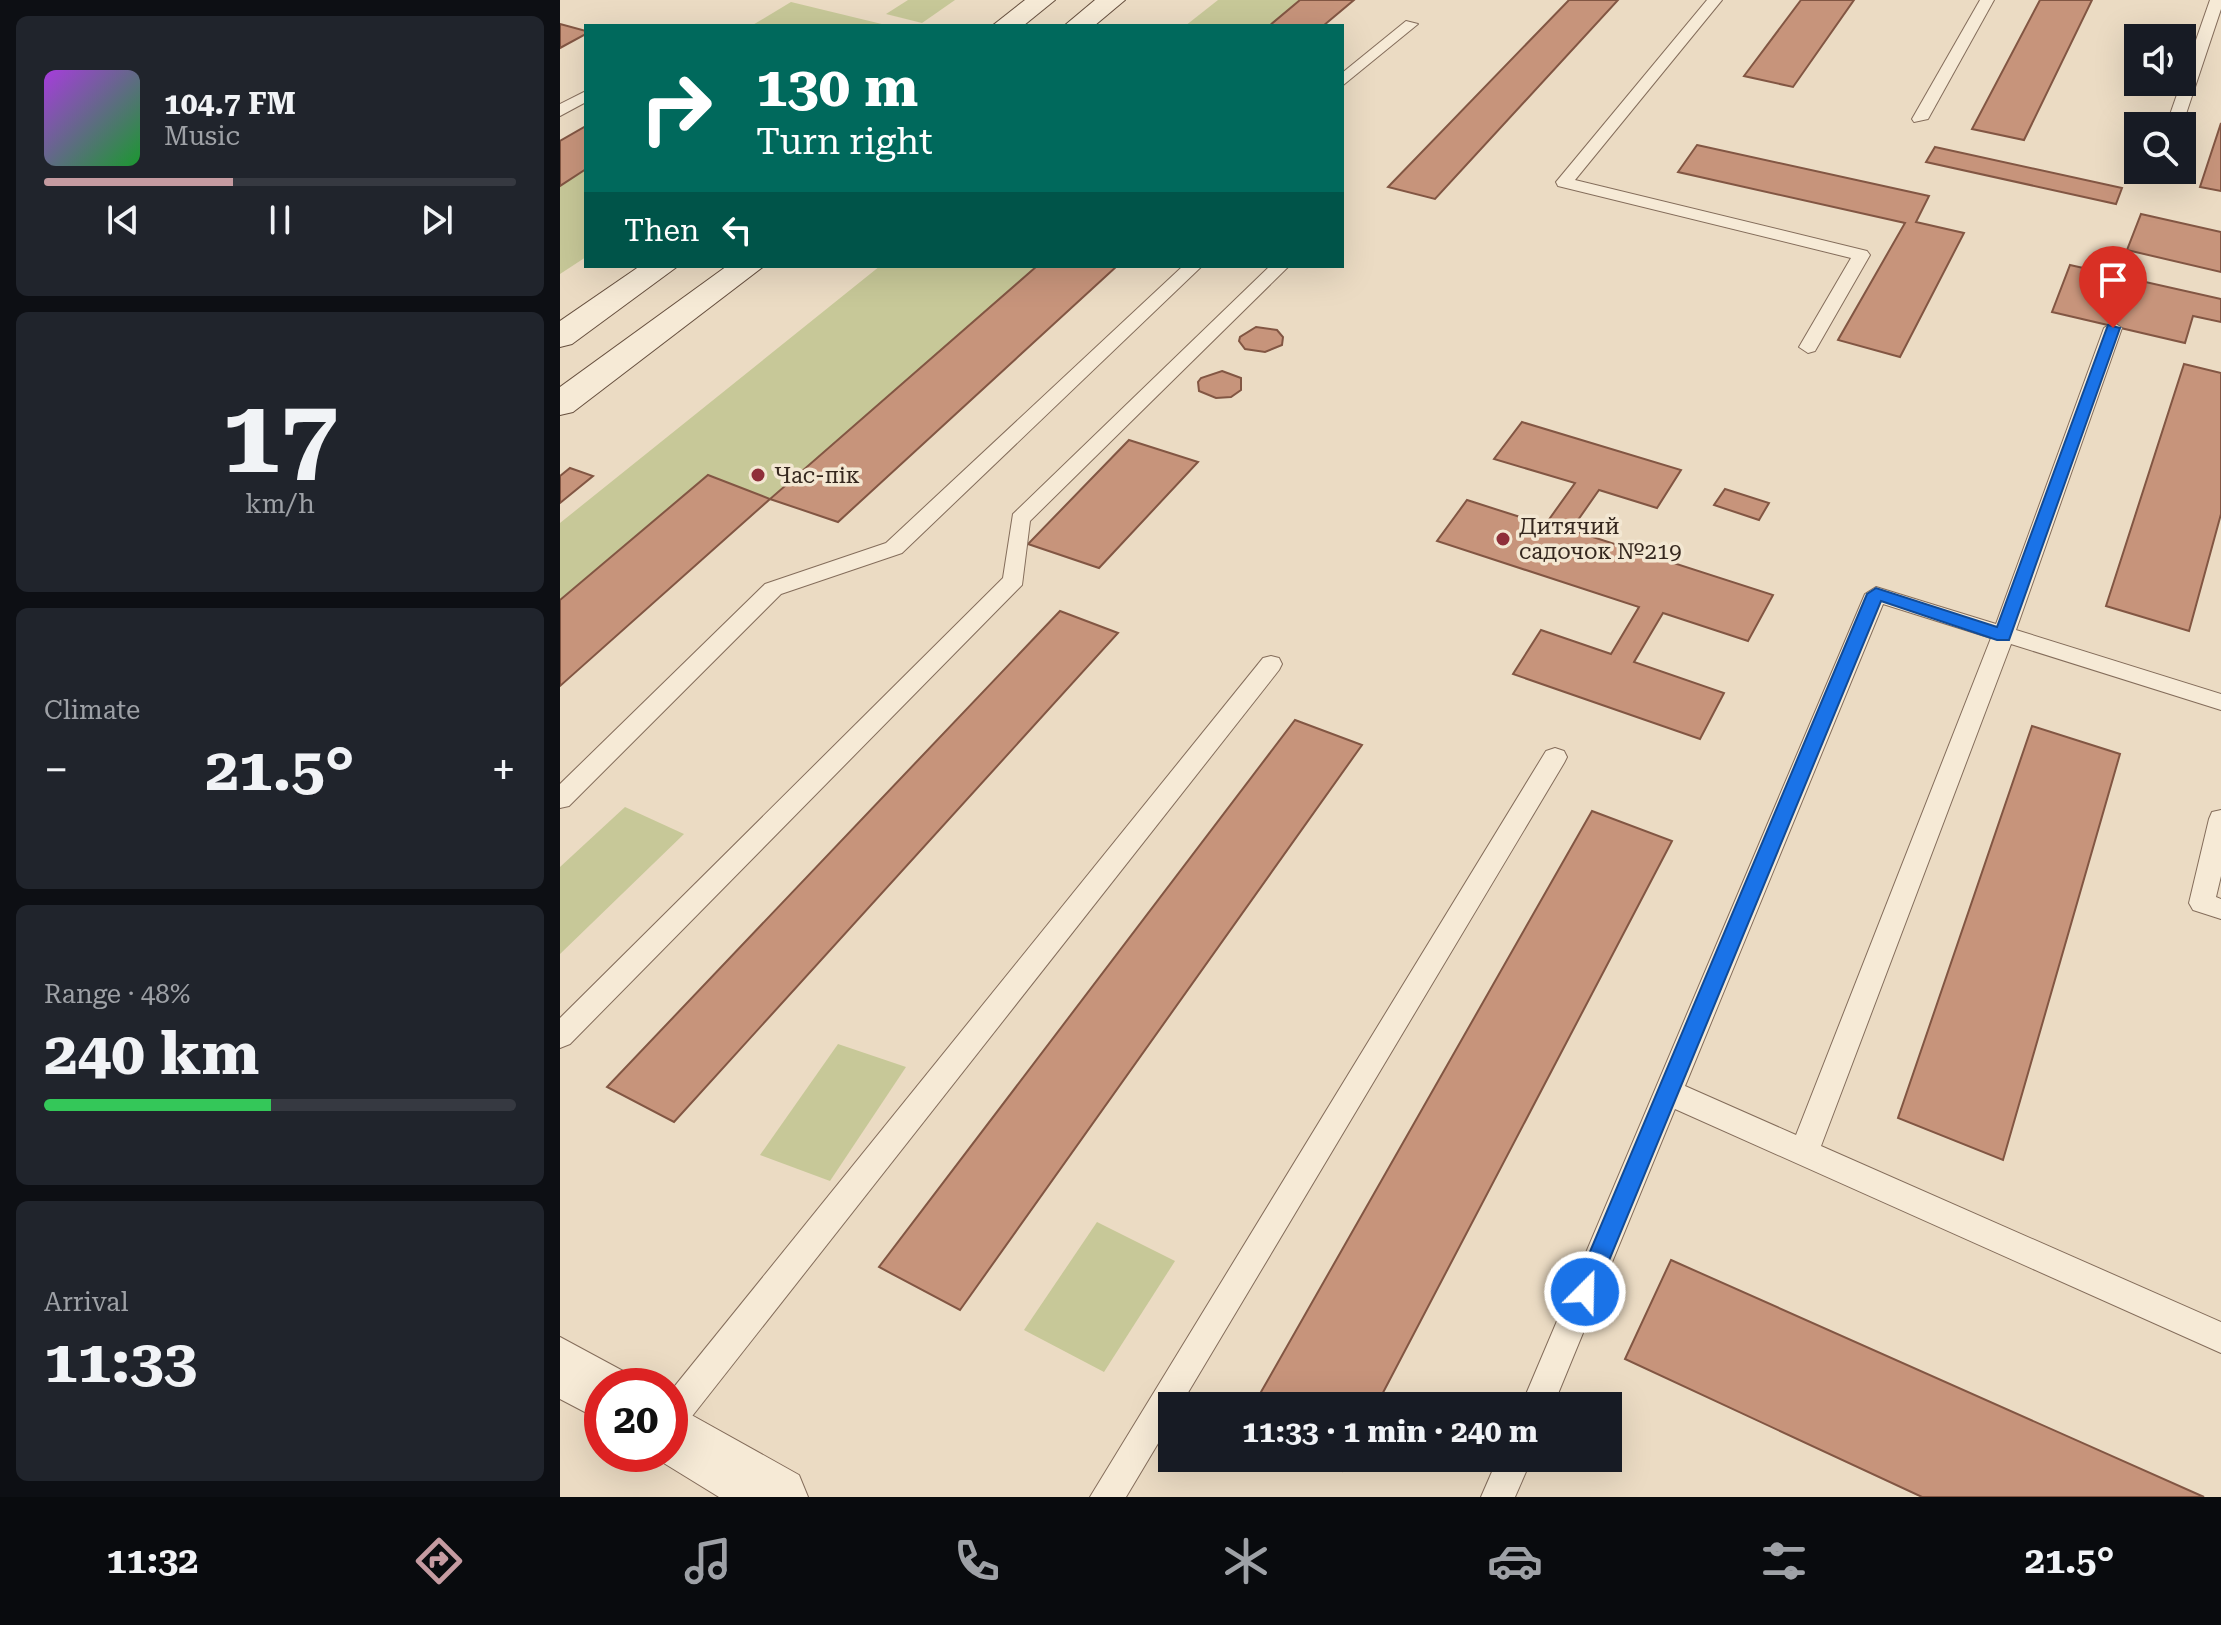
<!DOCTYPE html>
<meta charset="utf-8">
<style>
body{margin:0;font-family:"Roboto Serif",serif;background:#20242c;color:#f1f3f6;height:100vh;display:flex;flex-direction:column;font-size:30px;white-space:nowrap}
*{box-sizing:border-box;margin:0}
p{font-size:26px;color:#9ea1a6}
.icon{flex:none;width:44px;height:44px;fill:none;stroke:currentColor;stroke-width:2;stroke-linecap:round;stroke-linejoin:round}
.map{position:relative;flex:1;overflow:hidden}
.panel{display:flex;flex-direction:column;gap:16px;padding:16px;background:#0d0f14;width:560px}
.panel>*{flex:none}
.top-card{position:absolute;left:24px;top:24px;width:760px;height:244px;border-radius:0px;box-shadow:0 8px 32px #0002;background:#00695c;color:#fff;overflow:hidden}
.fabs{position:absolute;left:1564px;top:24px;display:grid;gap:16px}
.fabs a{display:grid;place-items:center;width:72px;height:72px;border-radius:0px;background:#171b24;box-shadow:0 8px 32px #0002;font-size:40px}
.speed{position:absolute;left:24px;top:1368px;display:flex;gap:16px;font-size:40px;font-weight:700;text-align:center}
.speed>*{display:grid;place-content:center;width:104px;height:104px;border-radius:50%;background:#171b24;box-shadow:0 8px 32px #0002;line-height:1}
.speed .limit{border:12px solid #d22;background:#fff;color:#111}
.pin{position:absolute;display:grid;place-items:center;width:68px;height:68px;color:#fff;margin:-82px -34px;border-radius:50% 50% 50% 0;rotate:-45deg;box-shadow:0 0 8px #0007}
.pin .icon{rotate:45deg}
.me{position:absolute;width:88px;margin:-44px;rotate:23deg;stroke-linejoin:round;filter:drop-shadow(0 0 6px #0008)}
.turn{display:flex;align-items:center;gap:28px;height:168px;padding:0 40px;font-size:36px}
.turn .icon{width:104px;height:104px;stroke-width:2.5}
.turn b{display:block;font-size:56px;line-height:68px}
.then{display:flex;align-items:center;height:76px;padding:0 40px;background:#0003;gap:16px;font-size:30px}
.big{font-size:60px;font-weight:700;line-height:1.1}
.panel .widget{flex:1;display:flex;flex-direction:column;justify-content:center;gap:12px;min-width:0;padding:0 28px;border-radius:12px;background:#20242c}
.panel .dial{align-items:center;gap:0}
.dial b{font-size:104px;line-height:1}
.song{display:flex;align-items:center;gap:24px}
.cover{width:96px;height:96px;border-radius:12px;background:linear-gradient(135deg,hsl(280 70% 55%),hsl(130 70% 35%))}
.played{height:8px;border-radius:4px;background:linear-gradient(90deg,#c59ba1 40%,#363941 40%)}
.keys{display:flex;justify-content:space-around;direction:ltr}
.heat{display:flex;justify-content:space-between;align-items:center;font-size:44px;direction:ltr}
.charge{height:12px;border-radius:6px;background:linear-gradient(90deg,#34c759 48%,#363941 0)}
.trip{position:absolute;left:598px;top:1392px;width:464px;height:80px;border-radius:0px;background:#171b24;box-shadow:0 8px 32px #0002;font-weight:700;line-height:80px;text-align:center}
.tabs{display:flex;height:128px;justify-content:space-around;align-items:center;background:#090b0e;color:#9ea1a6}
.tabs .icon{width:56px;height:56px}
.tabs .selected{color:#c59ba1}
.tabs b{font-size:36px;color:#f1f3f6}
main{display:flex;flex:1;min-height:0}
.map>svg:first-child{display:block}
</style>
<main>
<section class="panel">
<div class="widget">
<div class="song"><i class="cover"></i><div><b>104.7 FM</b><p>Music</p></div></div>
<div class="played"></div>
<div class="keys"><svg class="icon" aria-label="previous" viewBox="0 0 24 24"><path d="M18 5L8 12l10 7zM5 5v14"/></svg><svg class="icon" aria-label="pause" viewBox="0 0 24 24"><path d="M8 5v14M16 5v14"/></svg><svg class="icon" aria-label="next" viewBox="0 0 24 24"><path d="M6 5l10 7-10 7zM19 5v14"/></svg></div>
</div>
<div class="widget dial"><b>17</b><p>km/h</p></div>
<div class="widget"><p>Climate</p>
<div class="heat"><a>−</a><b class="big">21.5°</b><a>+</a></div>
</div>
<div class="widget"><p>Range · 48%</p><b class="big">240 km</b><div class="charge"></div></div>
<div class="widget"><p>Arrival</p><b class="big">11:33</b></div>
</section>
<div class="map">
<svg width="1661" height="1497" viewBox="0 0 1661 1497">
<rect width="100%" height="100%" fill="#ebdbc3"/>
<g fill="#c7c898">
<polygon points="348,0 395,0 362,23 326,14"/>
<polygon points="658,0 740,0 709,26 625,26"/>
<polygon points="231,2 330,26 191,26"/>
<polygon points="26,169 26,257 0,274 0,186"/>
<polygon points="320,266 477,266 210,499 148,476 0,600 0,523"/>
<polygon points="65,807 124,834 0,954 0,867"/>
<polygon points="278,1044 346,1067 270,1181 200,1155"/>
<polygon points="537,1222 615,1261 544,1372 464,1330"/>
</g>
<g fill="#c7947b" stroke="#825643" stroke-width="2">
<polygon points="740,0 794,0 763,26 709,26"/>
<polygon points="1009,0 1058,0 875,199 828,187"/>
<polygon points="1241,0 1294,0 1233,87 1184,76"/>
<polygon points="1480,0 1532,0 1464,140 1412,129"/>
<polygon points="0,24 26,31 26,34 0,48"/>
<polygon points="1661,123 1661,191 1640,187"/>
<polygon points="26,126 26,169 0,186 0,141"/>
<polygon points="1137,145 1369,196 1356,222 1404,233 1340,357 1278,340 1345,223 1118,172"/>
<polygon points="1375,147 1562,188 1556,204 1366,162"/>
<polygon points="1581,214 1661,232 1661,272 1567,250"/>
<polygon points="1510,265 1661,299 1661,322 1633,316 1625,343 1492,312"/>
<polygon points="477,266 557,266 278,522 210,499"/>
<polygon points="696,327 717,330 723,337 722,345 705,352 685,349 679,341 680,337"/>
<polygon points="1624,364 1661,373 1661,514 1629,631 1546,606"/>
<polygon points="662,371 681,378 681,390 671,397 656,398 639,391 638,382 641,378"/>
<polygon points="962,422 1121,470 1097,508 1039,490 1011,530 1213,595 1188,641 1103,613 1074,662 1164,693 1140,739 953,674 981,630 1051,654 1079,607 877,541 907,500 985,525 1015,483 934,459"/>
<polygon points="569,440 638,462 539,568 468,544"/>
<polygon points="10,468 33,476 0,503 0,476"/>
<polygon points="148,475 210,499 0,686 0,600"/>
<polygon points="1165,489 1209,503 1199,520 1154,505"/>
<polygon points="500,611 558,633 114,1122 47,1087"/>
<polygon points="735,720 802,745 400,1310 319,1267"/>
<polygon points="1472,726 1560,754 1443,1160 1338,1118"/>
<polygon points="1032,811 1112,841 816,1406 693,1406"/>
<polygon points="1111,1260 1644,1497 1362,1497 1065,1359"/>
<polygon points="758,1458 789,1458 782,1471"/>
</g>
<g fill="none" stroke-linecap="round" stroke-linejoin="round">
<defs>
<g id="lane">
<polygon points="1147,0 1162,0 1015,180 1307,251 1310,255 1255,351 1248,353 1239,347 1291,258 998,186 996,182"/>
<polygon points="1420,0 1434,0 1368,119 1354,122 1352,119"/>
<polygon points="1650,0 1661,0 1661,9 1622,126 1606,126"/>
<polygon points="846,21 858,24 782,86 782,73"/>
<polygon points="26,91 26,102 0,116 0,104"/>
<polygon points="1591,170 1607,170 1598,178 1592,177"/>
<polygon points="623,266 642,266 342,553 221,594 9,806 0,808 0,784 205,584 326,543"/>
<polygon points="710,266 729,266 470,521 462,585 10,1044 0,1048 0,1018 443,578 453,514"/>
<path d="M1553,322L1562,328L1456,630L1661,694V710L1451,644L1261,1146L1661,1322V1353L1115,1109L993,1406H961L1305,594L1316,587L1436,624L1544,328ZM1323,604L1431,638L1236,1135L1125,1086Z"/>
<polygon points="711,656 719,658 722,664 719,670 122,1429 110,1434 110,1392 703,658"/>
<polygon points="995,748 1004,751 1007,757 1004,763 620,1406 612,1406 612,1420 566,1497 530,1497 986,751"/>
<polygon points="1661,810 1661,876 1656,897 1661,899 1661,919 1633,910 1629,903 1649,819 1652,812"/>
<polygon points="938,1458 972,1458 955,1497 921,1497"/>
</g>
<g id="street">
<polygon points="0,1337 63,1371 69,1386 42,1386 42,1421 0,1399"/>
<polygon points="110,1403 239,1475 248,1497 159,1497 89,1454 110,1454"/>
</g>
<g id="secondary">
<polygon points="465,0 495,0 463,26 432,26"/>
<polygon points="535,0 565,0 534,26 504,26"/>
<polygon points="80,266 118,266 12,344 0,347 0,321"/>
<polygon points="167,266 204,266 13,412 0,415 0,387"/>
</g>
</defs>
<use href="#lane" stroke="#846d5b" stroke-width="2"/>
<use href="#street" stroke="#846d5b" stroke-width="2"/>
<use href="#secondary" stroke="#664f3e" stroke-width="2"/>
<use href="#lane" fill="#f6ead6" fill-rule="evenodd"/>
<use href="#street" fill="#f6ead6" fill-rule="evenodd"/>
<use href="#secondary" fill="#f6ead6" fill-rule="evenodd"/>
</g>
<polygon fill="#1a73e8" stroke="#114b97" stroke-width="2" points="1548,325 1560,328 1449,640 1437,640 1321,601 1036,1292 1033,1300 1025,1303 1016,1300 1013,1292 1307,594 1316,588 1437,627"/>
<g fill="#8f2f39" stroke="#f3e7d2" stroke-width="3">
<circle cx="198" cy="475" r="8"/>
<circle cx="943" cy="539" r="8"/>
</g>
<g text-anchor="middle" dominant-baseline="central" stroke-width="7" stroke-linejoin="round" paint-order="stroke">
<g font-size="22" fill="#35271e" stroke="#f3e7d2" text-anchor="start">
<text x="214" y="475">Час-пік</text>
<text x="959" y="526">Дитячий<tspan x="959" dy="25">садочок №219</tspan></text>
</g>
</g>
</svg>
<div class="fabs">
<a><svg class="icon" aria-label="sound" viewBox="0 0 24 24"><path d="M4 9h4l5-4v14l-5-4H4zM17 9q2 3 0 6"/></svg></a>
<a><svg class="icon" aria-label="search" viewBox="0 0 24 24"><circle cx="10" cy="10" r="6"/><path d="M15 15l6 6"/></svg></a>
</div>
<div class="speed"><div class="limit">20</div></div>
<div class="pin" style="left:1553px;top:328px;background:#d93025"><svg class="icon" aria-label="arrive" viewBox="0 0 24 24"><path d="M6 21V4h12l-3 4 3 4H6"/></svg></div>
<svg class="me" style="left:1025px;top:1292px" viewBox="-20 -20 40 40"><circle r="17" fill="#1a73e8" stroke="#fff" stroke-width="3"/><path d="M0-11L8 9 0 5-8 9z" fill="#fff"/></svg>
<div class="trip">11:33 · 1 min · 240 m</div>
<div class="top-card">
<div class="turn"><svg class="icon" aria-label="right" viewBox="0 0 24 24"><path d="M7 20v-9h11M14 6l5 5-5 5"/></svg><div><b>130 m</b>Turn right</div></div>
<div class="then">Then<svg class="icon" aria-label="left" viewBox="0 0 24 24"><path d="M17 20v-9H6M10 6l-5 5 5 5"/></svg></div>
</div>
</div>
</main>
<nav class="tabs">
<b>11:32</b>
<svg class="icon selected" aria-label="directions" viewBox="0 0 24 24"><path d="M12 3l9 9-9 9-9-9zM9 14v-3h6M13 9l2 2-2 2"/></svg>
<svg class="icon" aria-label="music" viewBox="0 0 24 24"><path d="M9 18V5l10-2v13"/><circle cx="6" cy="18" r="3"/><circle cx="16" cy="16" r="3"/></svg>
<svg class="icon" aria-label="phone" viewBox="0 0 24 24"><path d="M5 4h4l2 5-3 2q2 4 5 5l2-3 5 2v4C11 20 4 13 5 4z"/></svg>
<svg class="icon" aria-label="climate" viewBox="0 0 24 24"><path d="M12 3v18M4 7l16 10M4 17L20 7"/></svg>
<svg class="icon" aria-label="car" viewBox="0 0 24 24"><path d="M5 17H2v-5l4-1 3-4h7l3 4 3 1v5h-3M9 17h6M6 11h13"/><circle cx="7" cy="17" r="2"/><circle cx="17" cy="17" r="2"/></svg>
<svg class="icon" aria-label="filters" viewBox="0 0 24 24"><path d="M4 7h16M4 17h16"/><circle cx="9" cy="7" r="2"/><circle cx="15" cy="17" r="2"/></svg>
<b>21.5°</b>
</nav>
